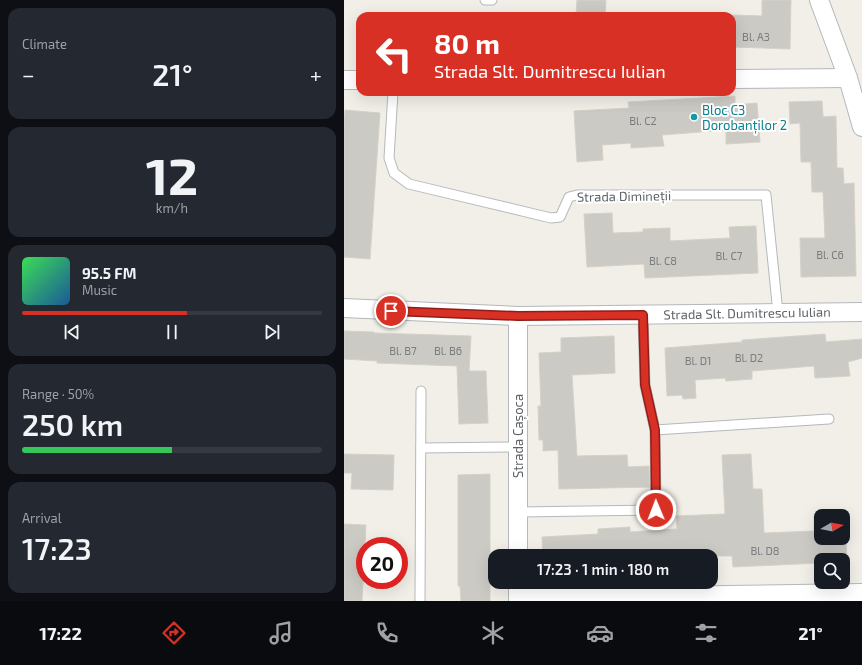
<!DOCTYPE html>
<meta charset="utf-8">
<style>
body{margin:0;font-family:"Exo 2",sans-serif;background:#242831;color:#f1f3f6;height:100vh;display:flex;flex-direction:column;font-size:15px;white-space:nowrap}
*{box-sizing:border-box;margin:0}
p{font-size:13px;color:#9ea1a6}
.icon{flex:none;width:22px;height:22px;fill:none;stroke:currentColor;stroke-width:2;stroke-linecap:round;stroke-linejoin:round}
.map{position:relative;flex:1;overflow:hidden}
.sheet{display:flex;flex-direction:column;gap:8px;padding:8px;background:#0d0f14;width:344px}
.sheet>*{flex:none}
.hud{position:absolute;left:12px;top:12px;width:380px;height:84px;border-radius:12px;box-shadow:0 4px 16px #0002;background:#d93025;color:#fff;overflow:hidden}
.needle{width:26px;rotate:81deg}
.tools{position:absolute;left:470px;top:509px;display:grid;gap:8px}
.tools a{display:grid;place-items:center;width:36px;height:36px;border-radius:8px;background:#171b24;box-shadow:0 4px 16px #0002;font-size:20px}
.speed{position:absolute;left:12px;top:537px;display:flex;gap:8px;font-size:20px;font-weight:700;text-align:center}
.speed>*{display:grid;place-content:center;width:52px;height:52px;border-radius:50%;background:#171b24;box-shadow:0 4px 16px #0002;line-height:1}
.speed .limit{border:6px solid #d22;background:#fff;color:#111}
.pin{position:absolute;display:grid;place-items:center;width:34px;height:34px;color:#fff;margin:-17px;border:2px solid #fff;border-radius:50%;box-shadow:0 1px 4px #0007}
.me{position:absolute;width:44px;margin:-22px;rotate:359deg;stroke-linejoin:round;filter:drop-shadow(0 0 3px #0008)}
.turn{display:flex;align-items:center;gap:14px;height:84px;padding:0 12px;font-size:18px}
.turn .icon{width:52px;height:52px;stroke-width:2.5}
.turn b{display:block;font-size:28px;line-height:34px}
.big{font-size:30px;font-weight:600;line-height:1.1}
.sheet .widget{flex:1;display:flex;flex-direction:column;justify-content:center;gap:6px;min-width:0;padding:0 14px;border-radius:12px;background:#242831}
.sheet .dial{align-items:center;gap:0}
.dial b{font-size:52px;line-height:1}
.song{display:flex;align-items:center;gap:12px}
.cover{width:48px;height:48px;border-radius:6px;background:linear-gradient(135deg,hsl(130 70% 55%),hsl(210 70% 35%))}
.played{height:4px;border-radius:2px;background:linear-gradient(90deg,#d93025 55%,#363941 55%)}
.keys{display:flex;justify-content:space-around;direction:ltr}
.heat{display:flex;justify-content:space-between;align-items:center;font-size:22px;direction:ltr}
.charge{height:6px;border-radius:3px;background:linear-gradient(90deg,#34c759 50%,#363941 0)}
.trip{position:absolute;left:144px;top:549px;width:230px;height:40px;border-radius:12px;background:#171b24;box-shadow:0 4px 16px #0002;font-weight:600;line-height:40px;text-align:center}
.menu{display:flex;height:64px;justify-content:space-around;align-items:center;background:#090b0e;color:#9ea1a6}
.menu .icon{width:28px;height:28px}
.menu .active{color:#d93025}
.menu b{font-size:18px;color:#f1f3f6}
main{display:flex;flex:1;min-height:0}
.map>svg:first-child{display:block}
</style>
<main>
<section class="sheet">
<div class="widget"><p>Climate</p>
<div class="heat"><a>−</a><b class="big">21°</b><a>+</a></div>
</div>
<div class="widget dial"><b>12</b><p>km/h</p></div>
<div class="widget">
<div class="song"><i class="cover"></i><div><b>95.5 FM</b><p>Music</p></div></div>
<div class="played"></div>
<div class="keys"><svg class="icon" aria-label="previous" viewBox="0 0 24 24"><path d="M18 5L8 12l10 7zM5 5v14"/></svg><svg class="icon" aria-label="pause" viewBox="0 0 24 24"><path d="M8 5v14M16 5v14"/></svg><svg class="icon" aria-label="next" viewBox="0 0 24 24"><path d="M6 5l10 7-10 7zM19 5v14"/></svg></div>
</div>
<div class="widget"><p>Range · 50%</p><b class="big">250 km</b><div class="charge"></div></div>
<div class="widget"><p>Arrival</p><b class="big">17:23</b></div>
</section>
<div class="map">
<svg width="518" height="601" viewBox="0 0 518 601">
<rect width="100%" height="100%" fill="#f1efe8"/>
<g fill="#cccac5" stroke="#d6d1c6" fill-rule="evenodd">
<polygon points="233,0 262,0 261,16 232,16"/>
<polygon points="418,0 447,0 446,49 388,47 389,15 418,16"/>
<polygon points="391,96 391,105 413,103 416,142 382,144 382,130 318,135 320,146 287,148 287,143 258,145 259,160 233,162 230,111 285,108 284,102"/>
<polygon points="478,101 479,117 492,116 493,168 499,168 500,184 510,183 512,276 457,277 456,238 481,238 479,192 468,192 467,162 457,162 456,123 446,124 445,102"/>
<polygon points="1,110 36,113 26,259 0,257 0,128"/>
<polygon points="268,213 269,233 299,232 299,229 326,228 326,241 386,238 385,227 412,226 414,273 301,278 300,264 243,267 240,214"/>
<polygon points="0,331 30,332 30,333 127,336 125,371 142,371 144,423 115,424 113,366 33,363 33,361 0,359"/>
<polygon points="481,334 482,342 518,339 518,358 504,362 506,376 471,378 470,366 408,371 408,379 382,381 381,378 351,380 352,398 339,399 338,395 323,396 321,348 398,342 398,340"/>
<polygon points="270,336 271,373 228,375 233,456 283,455 284,467 305,466 306,487 215,489 214,450 199,451 199,440 195,440 194,406 197,406 195,353 217,352 217,338"/>
<polygon points="0,454 50,455 49,490 7,489 8,473 0,473"/>
<path d="M407,454L409,489H418L420,533L470,531V516L501,514L503,562H499V560H477V563L389,567L388,556H199L198,537L254,534V529L286,527V532L333,529L332,516L381,514L378,455ZM477,516H499V538H477Z"/>
<polygon points="146,474 146,601 117,601 116,586 114,586 114,475"/>
<polygon points="0,524 22,525 18,601 0,601"/>
</g>
<g fill="none" stroke-linecap="round" stroke-linejoin="round">
<defs>
<g id="service">
<polyline points="141,0 148,0"/>
<polyline points="49,92 45,158 50,173 65,184 207,218 216,217 225,197 233,195 422,195 434,313"/>
<polyline points="299,315 301,385 311,430"/>
<polyline points="77,448 174,447"/>
<polyline points="174,512 312,510 311,430 485,419"/>
<polyline points="76,601 77,391"/>
</g>
<g id="minor">
<polyline points="475,0 504,78 518,127"/>
<polyline points="388,79 504,78"/>
<polyline points="0,80 16,80"/>
<polyline points="0,308 174,316 518,312"/>
<polyline points="174,316 174,556"/>
<polyline points="174,582 174,601"/>
<polyline points="174,598 518,593"/>
</g>
</defs>
<use href="#service" stroke="#b5b8bc" stroke-width="11"/>
<use href="#minor" stroke="#b5b8bc" stroke-width="20"/>
<use href="#service" stroke="#fff" stroke-width="9"/>
<use href="#minor" stroke="#fff" stroke-width="18"/>
</g>
<g fill="none" stroke-linecap="round" stroke-linejoin="round">
<defs>
<polyline id="route" points="47,311 174,316 299,315 301,385 311,430 312,510"/>
</defs>
<use href="#route" stroke="#8d1f18" stroke-width="10"/>
<use href="#route" stroke="#d93025" stroke-width="7"/>
</g>
<circle fill="#0f9aa8" stroke="#fff" stroke-width="1.5" cx="350" cy="117" r="4"/>
<g text-anchor="middle" dominant-baseline="central" stroke-width="4" stroke-linejoin="round" paint-order="stroke">
<g font-size="11" fill="#7a7d7f">
<text x="412" y="36">Bl. A3</text>
<text x="299" y="120">Bl. C2</text>
<text x="486" y="254">Bl. C6</text>
<text x="385" y="255">Bl. C7</text>
<text x="319" y="260">Bl. C8</text>
<text x="59" y="350">Bl. B7</text>
<text x="104" y="350">Bl. B6</text>
<text x="405" y="357">Bl. D2</text>
<text x="354" y="360">Bl. D1</text>
<text x="421" y="550">Bl. D8</text>
</g>
<g font-size="13" fill="#0d838f" stroke="#fff" text-anchor="start">
<text x="358" y="110">Bloc C3<tspan x="358" dy="15">Dorobanților 2</tspan></text>
</g>
<g font-size="13" fill="#5f6368" stroke="#fff">
<text transform="translate(280 196) rotate(-1)">Strada Dimineții</text>
<text transform="translate(403 313) rotate(-1)">Strada Slt. Dumitrescu Iulian</text>
<text transform="translate(174 436) rotate(-90)">Strada Cașoca</text>
</g>
</g>
</svg>
<div class="tools">
<a><svg class="needle" viewBox="-14 -14 28 28"><path d="M0-13l5 13h-10z" fill="#e53935"/><path d="M0 13l5-13h-10z" fill="#9ea1a6"/></svg></a>
<a><svg class="icon" aria-label="search" viewBox="0 0 24 24"><circle cx="10" cy="10" r="6"/><path d="M15 15l6 6"/></svg></a>
</div>
<div class="speed"><div class="limit">20</div></div>
<div class="pin" style="left:47px;top:311px;background:#d93025"><svg class="icon" aria-label="arrive" viewBox="0 0 24 24"><path d="M6 21V4h12l-3 4 3 4H6"/></svg></div>
<svg class="me" style="left:312px;top:510px" viewBox="-20 -20 40 40"><circle r="17" fill="#d93025" stroke="#fff" stroke-width="3"/><path d="M0-11L8 9 0 5-8 9z" fill="#fff"/></svg>
<div class="trip">17:23 · 1 min · 180 m</div>
<div class="hud">
<div class="turn"><svg class="icon" aria-label="left" viewBox="0 0 24 24"><path d="M17 20v-9H6M10 6l-5 5 5 5"/></svg><div><b>80 m</b>Strada Slt. Dumitrescu Iulian</div></div>
</div>
</div>
</main>
<nav class="menu">
<b>17:22</b>
<svg class="icon active" aria-label="directions" viewBox="0 0 24 24"><path d="M12 3l9 9-9 9-9-9zM9 14v-3h6M13 9l2 2-2 2"/></svg>
<svg class="icon" aria-label="music" viewBox="0 0 24 24"><path d="M9 18V5l10-2v13"/><circle cx="6" cy="18" r="3"/><circle cx="16" cy="16" r="3"/></svg>
<svg class="icon" aria-label="phone" viewBox="0 0 24 24"><path d="M5 4h4l2 5-3 2q2 4 5 5l2-3 5 2v4C11 20 4 13 5 4z"/></svg>
<svg class="icon" aria-label="climate" viewBox="0 0 24 24"><path d="M12 3v18M4 7l16 10M4 17L20 7"/></svg>
<svg class="icon" aria-label="car" viewBox="0 0 24 24"><path d="M5 17H2v-5l4-1 3-4h7l3 4 3 1v5h-3M9 17h6M6 11h13"/><circle cx="7" cy="17" r="2"/><circle cx="17" cy="17" r="2"/></svg>
<svg class="icon" aria-label="filters" viewBox="0 0 24 24"><path d="M4 7h16M4 17h16"/><circle cx="9" cy="7" r="2"/><circle cx="15" cy="17" r="2"/></svg>
<b>21°</b>
</nav>
